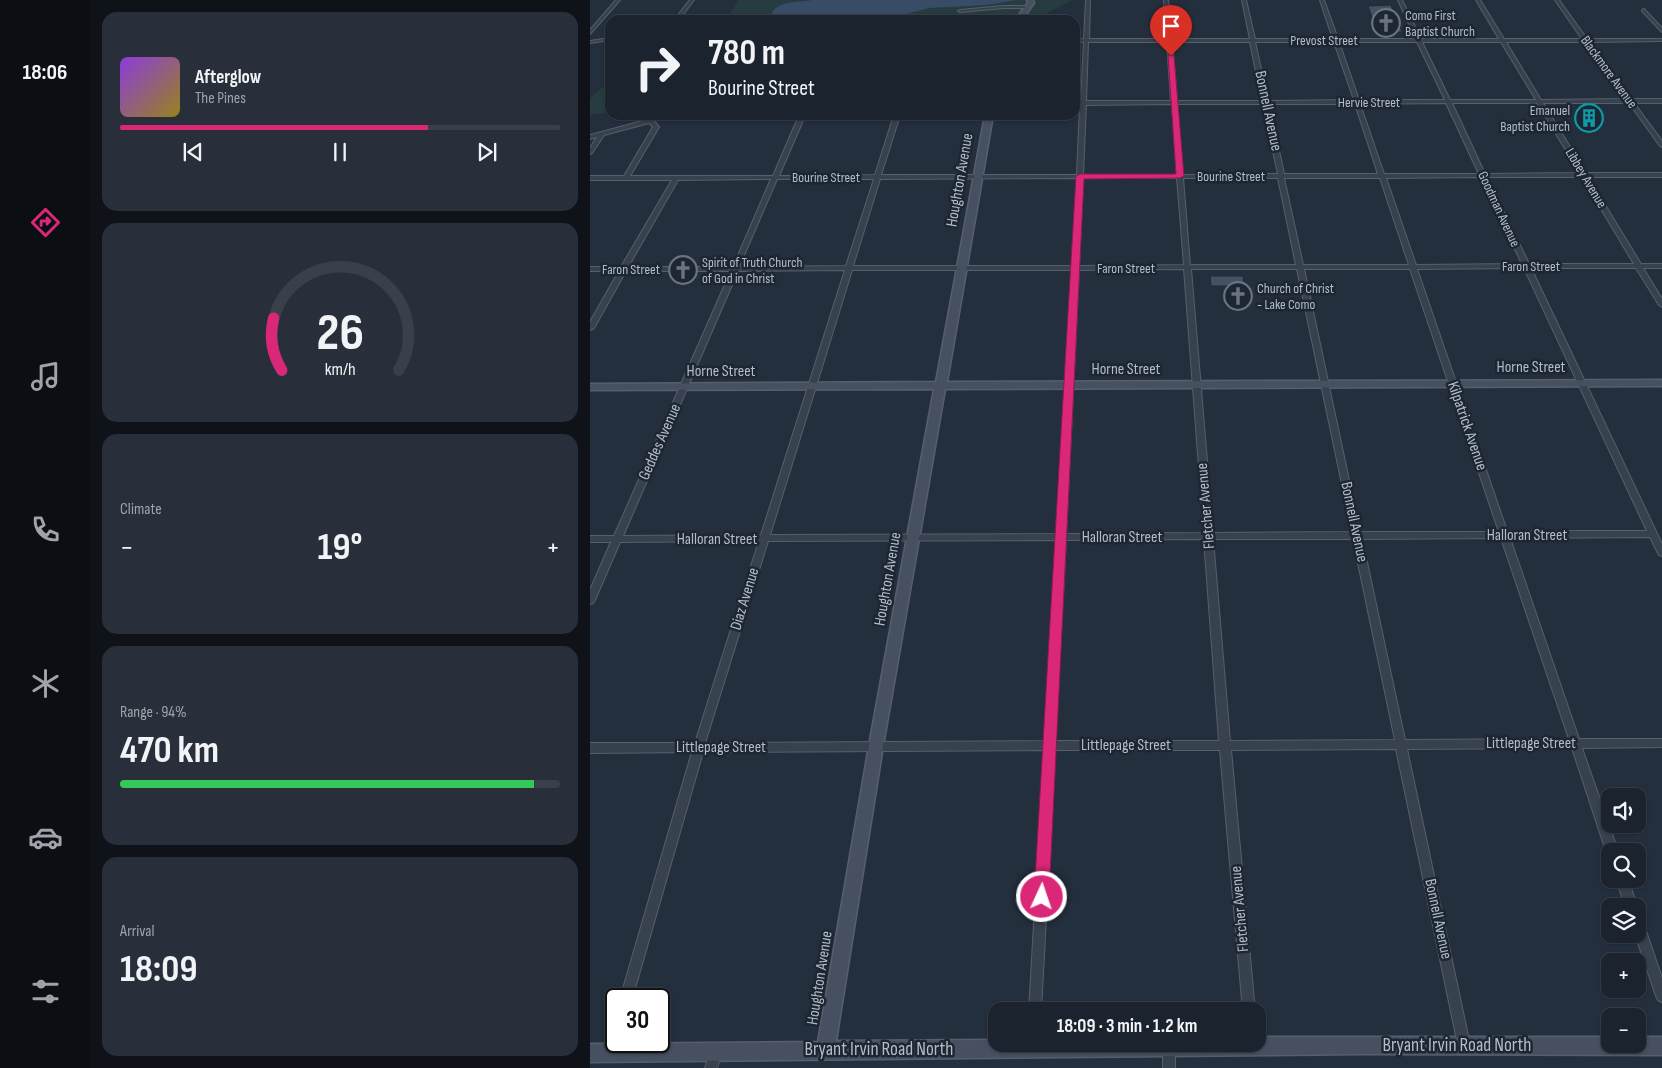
<!DOCTYPE html>
<meta charset="utf-8">
<style>
body{margin:0;font-family:"Sofia Sans Condensed",sans-serif;background:#282f3a;color:#f1f3f6;height:100vh;display:flex;flex-direction:column;font-size:19px;white-space:nowrap}
*{box-sizing:border-box;margin:0}
p{font-size:16px;color:#a0a4aa}
.icon{flex:none;width:28px;height:28px;fill:none;stroke:currentColor;stroke-width:2;stroke-linecap:round;stroke-linejoin:round}
.map{position:relative;flex:1;overflow:hidden}
.side{display:flex;flex-direction:column;gap:12px;padding:12px;background:#0f1319;width:500px}
.side>*{flex:none}
.banner{position:absolute;left:15px;top:15px;width:475px;height:105px;border-radius:15px;box-shadow:0 1px 4px #0004,0 0 0 1px #39404a;background:#1b232e;color:#f1f3f6;overflow:hidden}
.buttons{position:absolute;left:1011px;top:788px;display:grid;gap:10px}
.buttons a{display:grid;place-items:center;width:45px;height:45px;border-radius:10px;background:#1b232e;box-shadow:0 1px 4px #0004,0 0 0 1px #39404a;font-size:25px}
.speed{position:absolute;left:15px;top:988px;display:flex;gap:10px;font-size:25px;font-weight:700;text-align:center}
.speed>*{display:grid;place-content:center;width:65px;height:65px;border-radius:50%;background:#1b232e;box-shadow:0 1px 4px #0004,0 0 0 1px #39404a;line-height:1}
.speed .limit{border:2px solid #111;border-radius:8px;background:#fff;color:#111}
.pin{position:absolute;display:grid;place-items:center;width:42px;height:42px;color:#fff;margin:-51px -21px;border-radius:50% 50% 50% 0;rotate:-45deg;box-shadow:0 0 5px #0007}
.pin .icon{rotate:45deg}
.me{position:absolute;width:55px;margin:-28px;rotate:3deg;stroke-linejoin:round;filter:drop-shadow(0 0 4px #0008)}
.turn{display:flex;align-items:center;gap:18px;height:105px;padding:0 20px;font-size:22px}
.turn .icon{width:65px;height:65px;stroke-width:2.5}
.turn b{display:block;font-size:35px;line-height:42px}
.big{font-size:38px;font-weight:700;line-height:1.1}
.side .widget{flex:1;display:flex;flex-direction:column;justify-content:center;gap:8px;min-width:0;padding:0 18px;border-radius:15px;background:#282f3a}
.side .dial{align-items:center;gap:0}
.dial svg{height:130px;overflow:visible;fill:none;stroke:#39404a;stroke-width:7;stroke-linecap:round;text-anchor:middle}
.dial text{fill:#f1f3f6;stroke:none}
.song{display:flex;align-items:center;gap:15px}
.cover{width:60px;height:60px;border-radius:8px;background:linear-gradient(135deg,hsl(270 70% 55%),hsl(50 70% 35%))}
.played{height:5px;border-radius:2px;background:linear-gradient(90deg,#db2777 70%,#39404a 70%)}
.keys{display:flex;justify-content:space-around;direction:ltr}
.heat{display:flex;justify-content:space-between;align-items:center;font-size:28px;direction:ltr}
.charge{height:8px;border-radius:4px;background:linear-gradient(90deg,#34c759 94%,#39404a 0)}
.trip{position:absolute;left:398px;top:1002px;width:278px;height:50px;border-radius:15px;background:#1b232e;box-shadow:0 1px 4px #0004,0 0 0 1px #39404a;font-weight:700;line-height:50px;text-align:center}
main{display:flex;flex:1;min-height:0}
.dock{display:flex;flex-direction:column;width:90px;justify-content:space-around;align-items:center;background:#0b0e12;color:#a0a4aa}
.dock .icon{width:35px;height:35px}
.dock .selected{color:#db2777}
.dock b{font-size:22px;color:#f1f3f6}
.map>svg:first-child{display:block}
</style>
<main>
<nav class="dock">
<b>18:06</b>
<svg class="icon selected" aria-label="directions" viewBox="0 0 24 24"><path d="M12 3l9 9-9 9-9-9zM9 14v-3h6M13 9l2 2-2 2"/></svg>
<svg class="icon" aria-label="music" viewBox="0 0 24 24"><path d="M9 18V5l10-2v13"/><circle cx="6" cy="18" r="3"/><circle cx="16" cy="16" r="3"/></svg>
<svg class="icon" aria-label="phone" viewBox="0 0 24 24"><path d="M5 4h4l2 5-3 2q2 4 5 5l2-3 5 2v4C11 20 4 13 5 4z"/></svg>
<svg class="icon" aria-label="climate" viewBox="0 0 24 24"><path d="M12 3v18M4 7l16 10M4 17L20 7"/></svg>
<svg class="icon" aria-label="car" viewBox="0 0 24 24"><path d="M5 17H2v-5l4-1 3-4h7l3 4 3 1v5h-3M9 17h6M6 11h13"/><circle cx="7" cy="17" r="2"/><circle cx="17" cy="17" r="2"/></svg>
<svg class="icon" aria-label="filters" viewBox="0 0 24 24"><path d="M4 7h16M4 17h16"/><circle cx="9" cy="7" r="2"/><circle cx="15" cy="17" r="2"/></svg>
</nav>
<section class="side">
<div class="widget">
<div class="song"><i class="cover"></i><div><b>Afterglow</b><p>The Pines</p></div></div>
<div class="played"></div>
<div class="keys"><svg class="icon" aria-label="previous" viewBox="0 0 24 24"><path d="M18 5L8 12l10 7zM5 5v14"/></svg><svg class="icon" aria-label="pause" viewBox="0 0 24 24"><path d="M8 5v14M16 5v14"/></svg><svg class="icon" aria-label="next" viewBox="0 0 24 24"><path d="M6 5l10 7-10 7zM19 5v14"/></svg></div>
</div>
<div class="widget dial"><svg viewBox="0 0 100 80">
<path d="M14 69A42 42 0 1 1 86 69"/>
<path d="M14 69A42 42 0 0 1 9 37" stroke="#db2777"/>
<text x="50" y="56" font-size="32" font-weight="700">26</text>
<text x="50" y="72" font-size="11">km/h</text>
</svg></div>
<div class="widget"><p>Climate</p>
<div class="heat"><a>−</a><b class="big">19°</b><a>+</a></div>
</div>
<div class="widget"><p>Range · 94%</p><b class="big">470 km</b><div class="charge"></div></div>
<div class="widget"><p>Arrival</p><b class="big">18:09</b></div>
</section>
<div class="map">
<svg width="1072" height="1068" viewBox="0 0 1072 1068">
<rect width="100%" height="100%" fill="#242f3e"/>
<g fill="#263c3f">
<polygon points="148,0 482,0 444,20 136,20"/>
<polygon points="20,81 20,112 0,115 0,98"/>
</g>
<path fill="#394c67" d="M222,0H426L397,5L339,8L301,18L291,20L276,16L270,20H165L181,15C187,0 207,3 222,0Z"/>
<g fill="#455162" stroke="#1f2835">
<polygon points="801,5 812,32 787,32 778,6"/>
<polygon points="620,276 653,276 657,305 641,305 639,286 621,286"/>
</g>
<g fill="none" stroke-linecap="round" stroke-linejoin="round">
<defs>
<g id="street">
<polygon points="26,0 30,0 0,34 0,30"/>
<polygon points="100,0 104,0 89,20 84,20"/>
<path d="M496,0H500L499,39H577L574,0H578L582,39H660L652,0H656L665,39H743L730,0H734L748,39H826L808,0H812L831,39H909L886,0H890L914,39H992L965,0H969L997,39H1072V41L1000,42L1042,99H1072V103H1044L1072,141V147L1070,146L1039,103H953L996,173H1072V177H998L1051,264H1072V268H1053L1072,299V307L1069,305L1046,268H941L1072,544V556L1069,555L1060,537L920,538L989,739H1072V747L992,748L1028,851H1020V855L1016,851L982,748L817,749L880,1045L878,1049L874,1051L870,1049L868,1045L806,749L641,750L665,1011H653L630,750H465L451,1011H439L454,750L113,752L42,999H30L102,752L0,753V743H105L169,541L30,542L5,600L3,603L0,604V590L21,542H0V536H24L141,271H36L4,328L0,330V322L29,271H0V267H31L82,180H0V176H34L63,127L59,123L14,135L2,153L0,154V148L7,137L0,139V135L75,115H84L64,121L69,127L40,176H183L208,118L211,116L214,118L189,176L285,175L304,115H310L291,175H487L490,105H485V101H491L494,42H485V40L494,39ZM498,42H577L581,101H496ZM582,42H660L672,101H587ZM665,42H744L764,100L678,101ZM749,42H827L855,100H769ZM832,42H911L946,100H860ZM916,42H995L1036,99L951,100ZM856,103L889,174H794L770,104ZM862,103H947L990,173L895,174ZM582,104L587,175H493L496,105ZM587,104H673L688,174L593,175ZM679,104H765L788,174H694ZM891,177L932,264L826,265L796,178ZM897,177H992L1044,264H939ZM487,178L482,266H263L290,179ZM493,178H587L594,265L489,266ZM593,178H688L706,265H600ZM694,178H790L819,265H713ZM181,179L143,267H38L88,180ZM187,179H284L256,266L149,267ZM934,268L1057,531H917L827,269ZM594,269L614,533L476,534L489,270ZM601,269H707L762,532L623,533ZM714,269H820L909,532H770ZM255,270L171,535L33,536L148,271ZM262,270H482L467,534L180,535ZM911,538L979,739L815,740L772,539ZM614,539L629,741H465L476,540ZM623,539H763L805,740L640,741ZM467,540L455,741L115,743L178,541Z"/>
<polygon points="414,6 438,6 440,7 438,8 414,8 370,12 368,11 370,10"/>
<polygon points="1054,9 1072,28 1072,32 1052,11 1052,10"/>
<polygon points="20,38 20,40 0,43 0,41"/>
<polygon points="1026,879 1038,879 1047,906 1035,906"/>
<polygon points="1048,919 1052,921 1054,925 1072,978 1072,1002 1068,1000 1066,996 1045,934 1048,934"/>
<polygon points="26,1027 26,1041 30,1041 25,1058 20,1059 15,1058 14,1053 22,1029"/>
<polygon points="574,1044 584,1044 585,1047 585,1068 573,1068 573,1047"/>
<polygon points="126,1045 130,1047 132,1051 127,1068 115,1068 122,1047"/>
</g>
<g id="secondary">
<polygon points="437,0 443,0 444,3 432,20 425,20 438,3"/>
<polygon points="395,115 403,115 357,382 1072,380 1072,386 355,389 293,746 246,1041 406,1040 406,1044 666,1044 666,1037 1020,1037 1020,1044 1048,1044 1048,1037 1072,1037 1072,1055 772,1054 0,1062 0,1044 228,1042 279,746 344,389 0,390 0,384 346,382"/>
</g>
</defs>
<use href="#street" stroke="#565f6c" stroke-width="2"/>
<use href="#secondary" stroke="#565f6c" stroke-width="3"/>
<use href="#street" fill="#38414e" fill-rule="evenodd"/>
<use href="#secondary" fill="#465061" fill-rule="evenodd"/>
</g>
<polygon fill="#db2777" stroke="#8e194d" points="578,55 584,56 594,176 590,178 494,179 459,897 457,902 452,905 446,902 444,897 486,176 490,174 586,174"/>
<defs>
<symbol id="church-ring" viewBox="-11 -11 22 22"><circle r="9.5" fill="#1d2633" stroke="#6b7280" stroke-width="1.5"/><path d="M-1.2-6h2.4v3.5h3.3v2.4h-3.3V6h-2.4V-.1h-3.3v-2.4h3.3Z" fill="#6b7280"/></symbol>
<symbol id="building-ring" viewBox="-11 -11 22 22"><circle r="9.5" fill="#1d2633" stroke="#0f9aa8" stroke-width="1.5"/><path d="M-4-6H4V6H1V3H-1V6H-4ZM-2.5-4.3h1.7v1.8h-1.7ZM.8-4.3h1.7v1.8H.8ZM-2.5-1h1.7V.8h-1.7ZM.8-1h1.7V.8H.8Z" fill="#0f9aa8"/></symbol>
</defs>
<g fill-rule="evenodd">
<use href="#church-ring" x="780" y="7" width="32" height="32"/>
<use href="#building-ring" x="983" y="102" width="32" height="32"/>
<use href="#church-ring" x="77" y="254" width="32" height="32"/>
<use href="#church-ring" x="632" y="280" width="32" height="32"/>
</g>
<g text-anchor="middle" dominant-baseline="central" stroke-width="5" stroke-linejoin="round" paint-order="stroke">
<g font-size="14" fill="#b4bcc9" stroke="#1d2633" text-anchor="start">
<text x="815" y="15">Como First<tspan x="815" dy="16">Baptist Church</tspan></text>
<text x="980" y="110" text-anchor="end">Emanuel<tspan x="980" dy="16">Baptist Church</tspan></text>
<text x="112" y="262">Spirit of Truth Church<tspan x="112" dy="16">of God in Christ</tspan></text>
<text x="667" y="288">Church of Christ<tspan x="667" dy="16">- Lake Como</tspan></text>
</g>
<g font-size="14" fill="#b4bcc9" stroke="#1d2633">
<text x="734" y="40">Prevost Street</text>
<text transform="translate(1019 72) rotate(54)">Blackmore Avenue</text>
<text x="779" y="102">Hervie Street</text>
<text x="641" y="176">Bourine Street</text>
<text x="236" y="177">Bourine Street</text>
<text transform="translate(996 178) rotate(59)">Libbey Avenue</text>
<text transform="translate(909 209) rotate(65)">Goodman Avenue</text>
<text x="941" y="266">Faron Street</text>
<text x="536" y="268">Faron Street</text>
<text x="41" y="269">Faron Street</text>
</g>
<g font-size="16" fill="#b4bcc9" stroke="#1d2633">
<text transform="translate(678 111) rotate(78)">Bonnell Avenue</text>
<text transform="translate(370 180) rotate(-80)">Houghton Avenue</text>
<text x="941" y="367">Horne Street</text>
<text x="536" y="369">Horne Street</text>
<text x="131" y="371">Horne Street</text>
<text transform="translate(877 426) rotate(71)">Kilpatrick Avenue</text>
<text transform="translate(70 442) rotate(-66)">Geddes Avenue</text>
<text transform="translate(616 506) rotate(-95)">Fletcher Avenue</text>
<text transform="translate(764 522) rotate(78)">Bonnell Avenue</text>
<text x="937" y="535">Halloran Street</text>
<text x="532" y="537">Halloran Street</text>
<text x="127" y="539">Halloran Street</text>
<text transform="translate(298 579) rotate(-80)">Houghton Avenue</text>
<text transform="translate(155 599) rotate(-73)">Diaz Avenue</text>
<text x="941" y="743">Littlepage Street</text>
<text x="536" y="745">Littlepage Street</text>
<text x="131" y="747">Littlepage Street</text>
<text transform="translate(650 909) rotate(-95)">Fletcher Avenue</text>
<text transform="translate(848 919) rotate(78)">Bonnell Avenue</text>
<text transform="translate(230 978) rotate(-81)">Houghton Avenue</text>
</g>
<g font-size="19" fill="#b4bcc9" stroke="#1d2633">
<text x="867" y="1045">Bryant Irvin Road North</text>
<text x="289" y="1049">Bryant Irvin Road North</text>
</g>
</g>
</svg>
<div class="buttons">
<a><svg class="icon" aria-label="sound" viewBox="0 0 24 24"><path d="M4 9h4l5-4v14l-5-4H4zM17 9q2 3 0 6"/></svg></a>
<a><svg class="icon" aria-label="search" viewBox="0 0 24 24"><circle cx="10" cy="10" r="6"/><path d="M15 15l6 6"/></svg></a>
<a><svg class="icon" aria-label="layers" viewBox="0 0 24 24"><path d="M12 4l9 5-9 5-9-5zM3 14l9 5 9-5"/></svg></a>
<a>+</a>
<a>−</a>
</div>
<div class="speed"><div class="limit">30</div></div>
<div class="pin" style="left:581px;top:56px;background:#d93025"><svg class="icon" aria-label="arrive" viewBox="0 0 24 24"><path d="M6 21V4h12l-3 4 3 4H6"/></svg></div>
<svg class="me" style="left:452px;top:897px" viewBox="-20 -20 40 40"><circle r="17" fill="#db2777" stroke="#fff" stroke-width="3"/><path d="M0-11L8 9 0 5-8 9z" fill="#fff"/></svg>
<div class="trip">18:09 · 3 min · 1.2 km</div>
<div class="banner">
<div class="turn"><svg class="icon" aria-label="right" viewBox="0 0 24 24"><path d="M7 20v-9h11M14 6l5 5-5 5"/></svg><div><b>780 m</b>Bourine Street</div></div>
</div>
</div>
</main>
